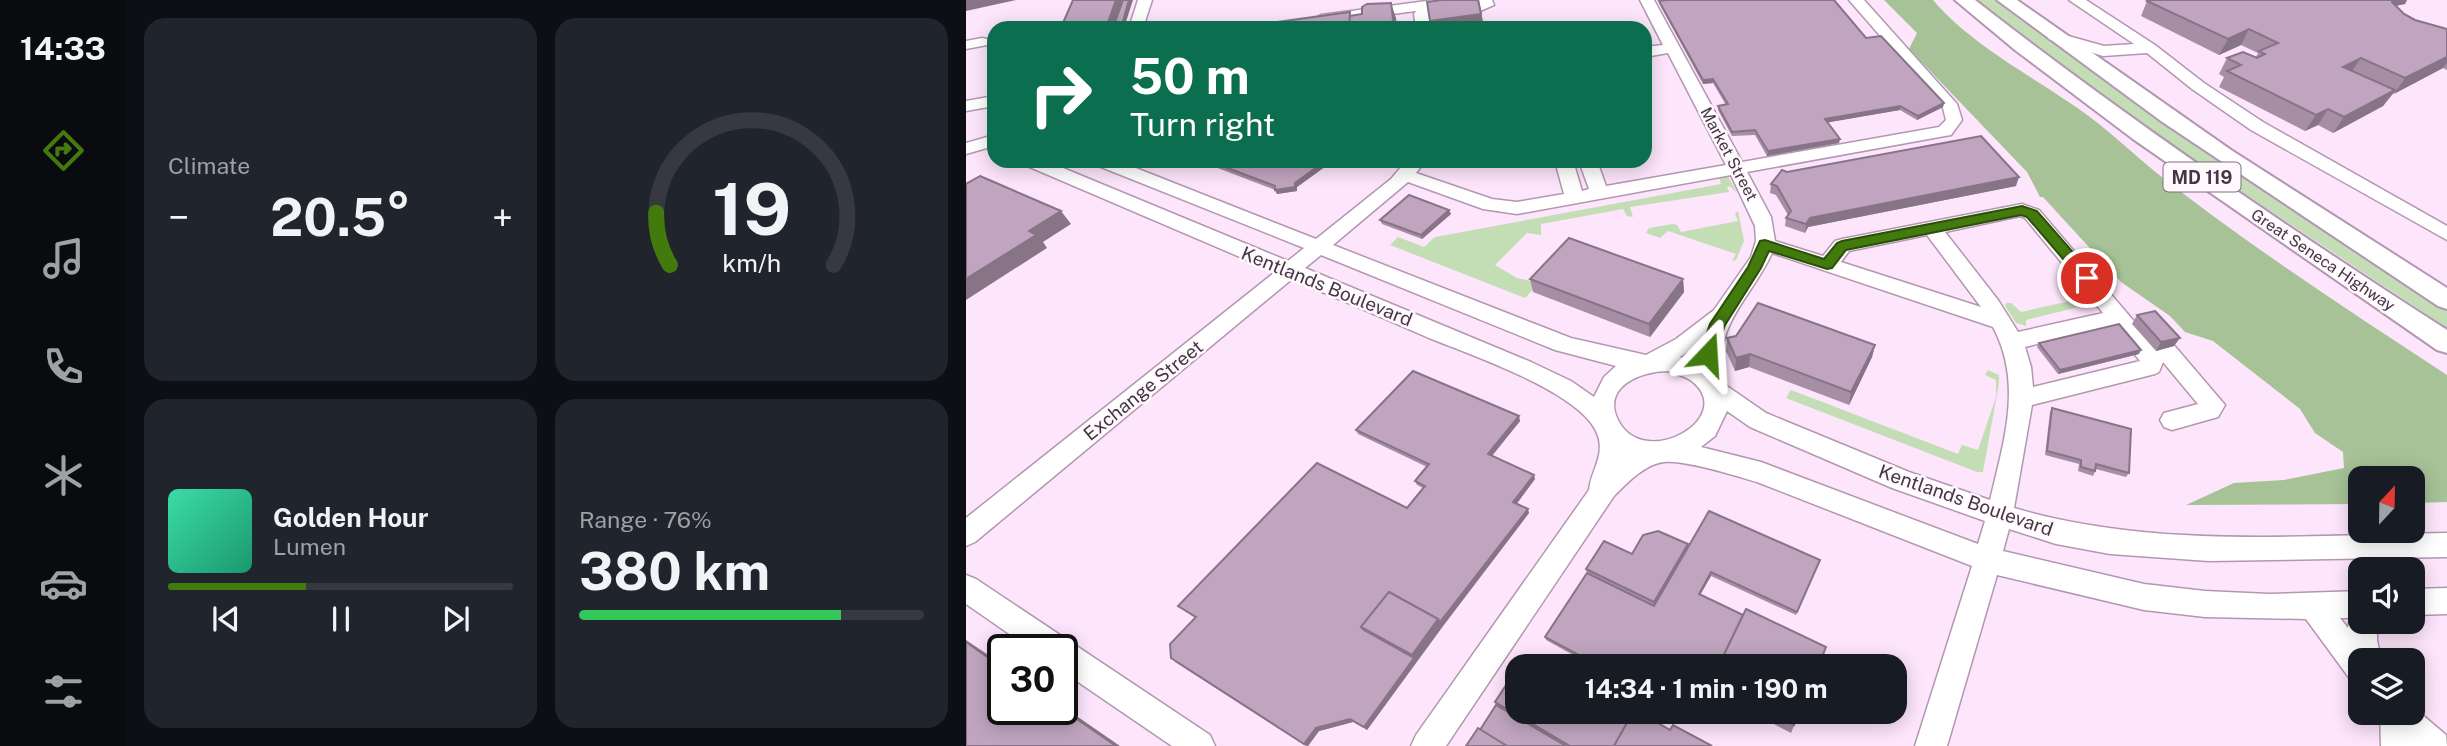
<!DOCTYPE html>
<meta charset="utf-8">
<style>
body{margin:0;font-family:"Public Sans",sans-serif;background:#20242c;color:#f1f3f6;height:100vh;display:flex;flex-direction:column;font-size:26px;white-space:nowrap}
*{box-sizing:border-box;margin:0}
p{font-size:23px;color:#9ea1a6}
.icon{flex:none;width:38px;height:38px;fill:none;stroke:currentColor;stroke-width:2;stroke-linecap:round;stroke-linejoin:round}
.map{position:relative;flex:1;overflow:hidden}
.details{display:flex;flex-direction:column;gap:18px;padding:18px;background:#0d0f14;width:840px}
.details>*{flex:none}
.guide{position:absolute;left:21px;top:21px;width:665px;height:147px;border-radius:21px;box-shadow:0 4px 18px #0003;background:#0b6e4f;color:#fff;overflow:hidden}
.needle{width:46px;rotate:22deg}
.buttons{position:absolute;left:1382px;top:466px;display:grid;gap:14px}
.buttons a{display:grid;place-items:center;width:77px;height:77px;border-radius:14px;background:#171b24;box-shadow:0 4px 18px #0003;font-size:35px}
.speed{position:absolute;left:21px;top:634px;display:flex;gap:14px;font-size:35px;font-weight:700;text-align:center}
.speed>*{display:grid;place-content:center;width:91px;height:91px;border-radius:50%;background:#171b24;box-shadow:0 4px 18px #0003;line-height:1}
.speed .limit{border:4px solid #111;border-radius:10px;background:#fff;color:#111}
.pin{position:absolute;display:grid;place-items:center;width:60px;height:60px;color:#fff;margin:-30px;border:4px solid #fff;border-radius:50%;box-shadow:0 2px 7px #0007}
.me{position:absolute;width:77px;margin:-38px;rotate:20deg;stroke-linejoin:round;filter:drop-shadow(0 0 5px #0008)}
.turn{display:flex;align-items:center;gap:24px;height:147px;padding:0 28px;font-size:32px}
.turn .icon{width:91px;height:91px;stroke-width:2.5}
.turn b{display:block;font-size:49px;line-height:60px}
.big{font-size:52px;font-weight:700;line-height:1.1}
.details .tile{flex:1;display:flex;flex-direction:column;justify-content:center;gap:10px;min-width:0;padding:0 24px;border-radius:21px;background:#20242c}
.details .dial{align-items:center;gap:0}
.dial svg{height:182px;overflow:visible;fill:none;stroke:#363941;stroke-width:7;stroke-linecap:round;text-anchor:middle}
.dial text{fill:#f1f3f6;stroke:none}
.song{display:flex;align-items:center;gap:21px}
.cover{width:84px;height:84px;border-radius:10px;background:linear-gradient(135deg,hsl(160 70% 55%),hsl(160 70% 35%))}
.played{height:7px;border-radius:4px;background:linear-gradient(90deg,#437a0e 40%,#363941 40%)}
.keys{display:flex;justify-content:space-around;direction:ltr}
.heat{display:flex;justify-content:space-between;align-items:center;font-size:38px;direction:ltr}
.charge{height:10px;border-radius:5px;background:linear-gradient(90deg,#34c759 76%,#363941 0)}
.details .tiles{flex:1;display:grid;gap:18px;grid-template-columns:repeat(2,1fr)}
.trip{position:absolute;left:539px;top:654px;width:402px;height:70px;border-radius:21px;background:#171b24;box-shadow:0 4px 18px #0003;font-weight:700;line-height:70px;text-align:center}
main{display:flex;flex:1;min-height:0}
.tabs{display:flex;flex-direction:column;width:126px;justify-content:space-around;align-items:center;background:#090b0e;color:#9ea1a6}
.tabs .icon{width:49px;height:49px}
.tabs .selected{color:#437a0e}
.tabs b{font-size:32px;color:#f1f3f6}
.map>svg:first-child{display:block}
</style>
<main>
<nav class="tabs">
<b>14:33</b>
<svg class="icon selected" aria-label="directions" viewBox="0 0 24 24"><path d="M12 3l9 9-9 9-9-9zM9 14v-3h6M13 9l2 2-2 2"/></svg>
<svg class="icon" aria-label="music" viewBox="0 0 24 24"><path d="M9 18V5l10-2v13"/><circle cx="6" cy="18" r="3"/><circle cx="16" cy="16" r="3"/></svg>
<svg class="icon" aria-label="phone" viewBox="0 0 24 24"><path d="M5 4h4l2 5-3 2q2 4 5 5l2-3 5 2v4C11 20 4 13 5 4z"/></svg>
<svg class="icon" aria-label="climate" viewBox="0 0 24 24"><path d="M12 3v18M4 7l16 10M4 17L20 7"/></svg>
<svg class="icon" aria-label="car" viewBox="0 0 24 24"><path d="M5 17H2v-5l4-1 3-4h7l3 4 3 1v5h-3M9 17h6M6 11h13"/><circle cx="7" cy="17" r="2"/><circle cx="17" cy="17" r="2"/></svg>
<svg class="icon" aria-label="filters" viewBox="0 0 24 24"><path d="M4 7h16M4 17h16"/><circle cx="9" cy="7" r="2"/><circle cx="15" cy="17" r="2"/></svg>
</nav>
<section class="details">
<div class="tiles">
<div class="tile"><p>Climate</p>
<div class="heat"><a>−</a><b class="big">20.5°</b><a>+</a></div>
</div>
<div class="tile dial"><svg viewBox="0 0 100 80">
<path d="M14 69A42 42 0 1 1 86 69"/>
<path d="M14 69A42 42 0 0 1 8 46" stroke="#437a0e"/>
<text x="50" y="56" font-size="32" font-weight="700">19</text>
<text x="50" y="72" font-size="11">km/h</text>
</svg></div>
<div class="tile">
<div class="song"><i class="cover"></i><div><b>Golden Hour</b><p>Lumen</p></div></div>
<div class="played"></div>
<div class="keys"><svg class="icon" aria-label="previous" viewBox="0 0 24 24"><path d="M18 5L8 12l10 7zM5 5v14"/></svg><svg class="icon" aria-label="pause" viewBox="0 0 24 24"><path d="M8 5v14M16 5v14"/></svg><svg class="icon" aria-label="next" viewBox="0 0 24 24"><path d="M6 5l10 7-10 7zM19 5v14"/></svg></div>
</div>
<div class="tile"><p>Range · 76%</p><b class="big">380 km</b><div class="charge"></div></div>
</div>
</section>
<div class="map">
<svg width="1481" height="746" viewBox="0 0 1481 746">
<rect width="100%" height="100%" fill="#fde5fc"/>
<g fill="#c3deb4">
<path d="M1006,0H1032C1177,110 1328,209 1481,308V328L1276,192H1268Z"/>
<polygon points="759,175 762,176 771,193 764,186 761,187 763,192 664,207 667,217 661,216 657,209 575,224 575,235 561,233 529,265 551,278 573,283 559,298 424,245 432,237 458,247 469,237 755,184 753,177"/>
<polygon points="772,211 778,241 770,260 766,261 770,254 702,231 694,238 680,233 683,228 707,224 711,225 715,232 772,221 769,214"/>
<polygon points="1112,286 1116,287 1129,303 1060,320 1060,326 1050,323 1039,306 1040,303 1045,303 1055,312 1113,299 1107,289"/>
<polygon points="1022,370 1033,375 1033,383 1017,472 1011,472 820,398 825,390 992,454 996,445 1012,450 1030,397 1030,380 1019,375"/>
</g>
<path fill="#a7c297" d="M918,0H967C1009,49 1073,79 1124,117C1149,136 1172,158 1197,178C1288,249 1385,312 1481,375V502L1447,503V478H1395V504L1220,505L1268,483L1318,480L1378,468L1377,452L1349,433L1334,409L1247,341L1219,332L1204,316L1155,282L1077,197H1074L1061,172L943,49L951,33Z"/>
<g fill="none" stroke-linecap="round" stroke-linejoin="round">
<defs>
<g id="minor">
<polygon points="172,0 186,0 177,28 163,28"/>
<polygon points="468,0 526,0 528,5 514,11 472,17 473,28 450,28 448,14 450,11 355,23 348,19 355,15"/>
<path d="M674,0H688L776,162L973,127L980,120L977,108L883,0H898L991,104L996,120L985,135L979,136L781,172L805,217L809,241L857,256L869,241L876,239L1056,204L1073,210L1172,326L1181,321L1189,323L1259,405L1252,417L1206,430L1198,427L1194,420L1198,413L1232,404L1197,362L1193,372L1189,374L1066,405L1048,508C1188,549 1337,535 1481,533V557L1243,561L1144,554L1090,544L1043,529L1037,551L1178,584L1239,591L1303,594L1395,591V621H1411V640L1415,660H1395V683L1384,679L1340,619L1239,617L1178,610L1031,575L981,746H949L1006,566L791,482C771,476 717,459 698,462C679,464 661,483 648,496L480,746H445L450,735L623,490C625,469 642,453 629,429C608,390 505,355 463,338C418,318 372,299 326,279L9,542L0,546V518L309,272L59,165L56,161H80L322,261L338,248L130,165L127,161H152L350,239L425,179L440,161H459L450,173L526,199L551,202L598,194L589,161H607L616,191L623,189L613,161H631L640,186L760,165L702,53L679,57V47L697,45ZM765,175L789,226L790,241L785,257L748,310L710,339L680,355L605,338L367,245L442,182L517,209L551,214ZM1054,216L1059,218L1137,313L1052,332L1032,300L979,232ZM961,235L1015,307L875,262L883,251ZM806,253L1027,327C1057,383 1038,441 1024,500L943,472L800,413L758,384C745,325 784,301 806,253ZM355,255L589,350L650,366L638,377L628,397L605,381L565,362L339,268ZM1147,326L1174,361L1067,387L1065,367L1059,347ZM734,344L733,365L714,357ZM702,371C709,374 720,376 727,382C770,418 680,470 653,422C634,387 675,371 702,371ZM761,411L784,427L926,488L1019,521L1012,544L795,462L735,447L749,436ZM1374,618H1384L1382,628Z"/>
<polygon points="1103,0 1120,0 1189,45 1238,83 1297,122 1481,226 1481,240 1285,130 1226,89 1181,53 1137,56 1083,39 1081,36 1083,33 1088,32 1138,46 1168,44"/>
<polygon points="16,38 21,39 23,42 21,45 0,49 0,41"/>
<polygon points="28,96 28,106 0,111 0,101"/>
<polygon points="28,135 28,146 0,154 0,143"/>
<polygon points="0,575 10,579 244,735 249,746 206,746 96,671 96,649 65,649 0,604"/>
<polygon points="1481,588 1481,614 1447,615 1447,589"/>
<polygon points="1447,707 1480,735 1481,746 1415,746 1414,712 1447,712"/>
</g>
<g id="major">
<path d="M989,0H1009C1160,118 1319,226 1481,330V353L1471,350L1167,139L1049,50Z"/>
<polygon points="1031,0 1051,0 1265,150 1481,288 1481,309 1472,306 1195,121"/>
</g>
</defs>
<use href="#minor" stroke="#b397b2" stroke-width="3"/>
<use href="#major" stroke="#b397b2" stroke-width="4"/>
<use href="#minor" fill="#fff" fill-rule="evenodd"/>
<use href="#major" fill="#fff" fill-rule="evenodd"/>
</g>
<g fill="#a68ea5">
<polygon points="1183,0 1441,0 1439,4 1429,6 1438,14 1449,20 1481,29 1481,70 1477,68 1427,94 1417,106 1367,133 1352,125 1339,131 1253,87 1258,77 1253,74 1261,58 1290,57 1292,53 1275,45 1253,55 1175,16 1181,1"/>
<polygon points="693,1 900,38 978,103 977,107 951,120 934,110 862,122 873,143 801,156 789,135 766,136 752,110 752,106 760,105 747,83 737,84 694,5"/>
<polygon points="240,161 367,161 331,187 331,191 311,194 309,190 241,164"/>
<polygon points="821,172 1050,186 842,227 839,233 819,226 820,218 822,215 810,195 804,193 805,184"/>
<polygon points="485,214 456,239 416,224 414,220"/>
<polygon points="564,279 717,279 718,292 684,337 567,292"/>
<polygon points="1171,315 1208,346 1190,351 1166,324"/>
<polygon points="761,338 909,345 906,357 883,405 783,367 769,371 760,351"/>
<polygon points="1073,343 1173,354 1092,374 1071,347"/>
<polygon points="1086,408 1163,473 1160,477 1130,469 1127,476 1112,471 1113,464 1079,455 1084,412"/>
<polygon points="554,421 526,456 569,479 551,503 563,513 477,626 401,730 387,722 353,731 342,746 340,746 209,662 229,618 212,606 441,508 457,488 451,485 449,481 461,467 392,434 390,430"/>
<polygon points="722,548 853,563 830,615 745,576 734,594 857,657 853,667 629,667 580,640 579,637 621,573 620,569 666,554"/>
<polygon points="529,702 623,715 704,730 746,746 500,746 514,730 530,705"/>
<polygon points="785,712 834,712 825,733"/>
</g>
<g fill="#877486">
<polygon points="0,0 50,0 0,11"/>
<polygon points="150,0 161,0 151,28 134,28"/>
<polygon points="163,0 167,0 158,28 155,28"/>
<polygon points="513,0 518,27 507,28 466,28 464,21"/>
<polygon points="1424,0 1441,0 1439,4 1419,8"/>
<polygon points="425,3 430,18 431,28 422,28"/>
<polygon points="1283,29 1275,45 1253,55 1262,39"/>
<polygon points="1481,57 1481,63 1477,68 1428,94 1439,78"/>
<polygon points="1395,58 1384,74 1377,67"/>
<polygon points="747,79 747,83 737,84 737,80"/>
<polygon points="1429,90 1417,106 1367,133 1378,117"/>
<polygon points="978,103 977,107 951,120 952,116"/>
<polygon points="934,106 934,110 859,123 859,119"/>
<polygon points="1362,109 1352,125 1339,131 1350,115"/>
<polygon points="874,139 873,143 801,156 802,151"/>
<polygon points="359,161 367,161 331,187 331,191 311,194 309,190 329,183"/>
<polygon points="1053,177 1050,186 842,227 839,233 840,224 844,218"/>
<polygon points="483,210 485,214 456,239 455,235"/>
<polygon points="95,211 105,224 77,242 81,248 0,300 0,279 63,231"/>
<polygon points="717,279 718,292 684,337 683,324"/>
<polygon points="1214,338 1208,346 1190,351 1195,342"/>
<polygon points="909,345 906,357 883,405 885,392"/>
<polygon points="1175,350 1173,354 1092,374 1094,370"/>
<polygon points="784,354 783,367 769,371 770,358"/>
<polygon points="553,416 554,421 524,458 522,454"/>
<polygon points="568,475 569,479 549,506 547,502"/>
<polygon points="562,509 563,513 477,626 401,730 398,727 448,658 446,655 472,619"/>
<polygon points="722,544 722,552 689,610 688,602"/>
<polygon points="745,572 745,576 733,597 733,594"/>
<polygon points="0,640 37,665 37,668 0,642"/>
<polygon points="96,706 154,746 150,746 96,709"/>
<polygon points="384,719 387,722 353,731 342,746 338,744 350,728"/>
</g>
<g fill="#c1a5c0" stroke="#877486" stroke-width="2">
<polygon points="107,0 150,0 141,25 134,28 86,28 97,23"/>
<polygon points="157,0 163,0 155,28 147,28"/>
<polygon points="475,0 512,0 515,14 464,21 461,2"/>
<polygon points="702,0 868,0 900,38 915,36 978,103 952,116 934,106 859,119 874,139 802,151 789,130 766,132 752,106 762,104 747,79 737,80 693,1"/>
<polygon points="1183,0 1426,0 1426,2 1438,14 1449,20 1481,29 1481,57 1439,78 1395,58 1377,67 1429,90 1378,117 1362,109 1350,115 1261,71 1275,65 1261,58 1277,52 1291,58 1299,54 1293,51 1312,43 1283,29 1262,39 1181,1"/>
<polygon points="425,3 428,27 383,28 383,16 396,14 396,7 401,4"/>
<polygon points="384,12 383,28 267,28"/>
<polygon points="1015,136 1053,177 844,218 840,224 820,218 825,211 811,186 805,184 816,170 821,172"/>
<polygon points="243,161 359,161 329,183 329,187 309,190 309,186"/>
<polygon points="14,176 95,211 63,231 70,235 0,279 0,184"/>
<polygon points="443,195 483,210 455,235 414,220"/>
<polygon points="603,238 717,279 683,324 564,279"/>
<polygon points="792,303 909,345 885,392 784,354 770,358 761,338 770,336"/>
<polygon points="1189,311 1214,338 1195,342 1171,315"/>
<polygon points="1153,324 1175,350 1094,370 1073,343"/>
<polygon points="447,371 553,416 522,454 568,475 547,502 562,509 474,622 472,619 423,592 395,627 398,630 448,658 398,727 384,719 350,728 338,744 205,658 204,644 230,617 212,606 351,463 441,508 459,486 449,481 463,464 390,430"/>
<polygon points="1086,408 1165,429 1163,473 1130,464 1129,471 1115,467 1115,460 1081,451"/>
<polygon points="743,511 854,560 831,612 745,572 733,594 777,615 752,667 704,667 697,664 696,667 635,667 579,637 621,573 688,606"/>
<polygon points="692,531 722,544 688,602 620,569 638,541 666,554 677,535"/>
<polygon points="423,592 472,619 446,655 395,627"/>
<polygon points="780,609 860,647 852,667 752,667"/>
<polygon points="0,642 37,668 37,709 96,709 150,746 0,746"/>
<polygon points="548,673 551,675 551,712 618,712 623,715 667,713 648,746 604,746 529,702"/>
<polygon points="530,705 600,746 541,746 514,730"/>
<polygon points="667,712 673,712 704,730 707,725 746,746 648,746"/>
<polygon points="803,712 833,712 828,725"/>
<polygon points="512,728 541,746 500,746"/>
</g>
<polygon fill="#437a0e" stroke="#2c4f09" stroke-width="2" points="1056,206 1071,211 1126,274 1126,281 1116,281 1061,217 1055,215 880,250 866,268 861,269 803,251 795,268 759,325 747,358 736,358 734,354 744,324 782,267 794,241 799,240 858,259 871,243 876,241"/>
<g text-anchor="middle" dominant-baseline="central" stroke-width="5" stroke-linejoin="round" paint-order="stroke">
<g font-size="16" fill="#433743" stroke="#fff9fe">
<text transform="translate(763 154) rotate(62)">Market Street</text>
<text transform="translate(1357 260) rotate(34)">Great Seneca Highway</text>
</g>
<rect fill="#fff9fe" stroke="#7b717b" stroke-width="2" x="1197.5" y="162.5" width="77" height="29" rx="5"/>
<g font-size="18" font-weight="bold" fill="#433743">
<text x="1236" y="177">MD 119</text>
</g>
<g font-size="19" fill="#433743" stroke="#fff9fe">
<text transform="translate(361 286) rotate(22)">Kentlands Boulevard</text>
<text transform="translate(177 390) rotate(-39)">Exchange Street</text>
<text transform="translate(1000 500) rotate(19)">Kentlands Boulevard</text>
</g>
</g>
</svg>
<div class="buttons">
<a><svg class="needle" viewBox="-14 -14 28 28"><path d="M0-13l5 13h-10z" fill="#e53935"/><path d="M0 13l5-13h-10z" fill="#9ea1a6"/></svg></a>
<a><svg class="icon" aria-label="sound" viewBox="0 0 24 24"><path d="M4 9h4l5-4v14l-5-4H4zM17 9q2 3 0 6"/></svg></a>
<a><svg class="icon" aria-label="layers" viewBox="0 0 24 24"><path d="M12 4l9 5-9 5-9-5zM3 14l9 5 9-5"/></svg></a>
</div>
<div class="speed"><div class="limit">30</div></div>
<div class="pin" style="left:1121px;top:278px;background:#d93025"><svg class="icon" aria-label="arrive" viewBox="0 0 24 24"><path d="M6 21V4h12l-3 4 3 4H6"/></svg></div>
<svg class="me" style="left:742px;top:354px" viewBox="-20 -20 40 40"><path d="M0-17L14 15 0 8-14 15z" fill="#437a0e" stroke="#fff" stroke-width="4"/></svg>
<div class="trip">14:34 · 1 min · 190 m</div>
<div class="guide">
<div class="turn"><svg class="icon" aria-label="right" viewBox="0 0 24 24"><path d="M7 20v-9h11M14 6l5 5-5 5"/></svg><div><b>50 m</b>Turn right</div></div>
</div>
</div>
</main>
